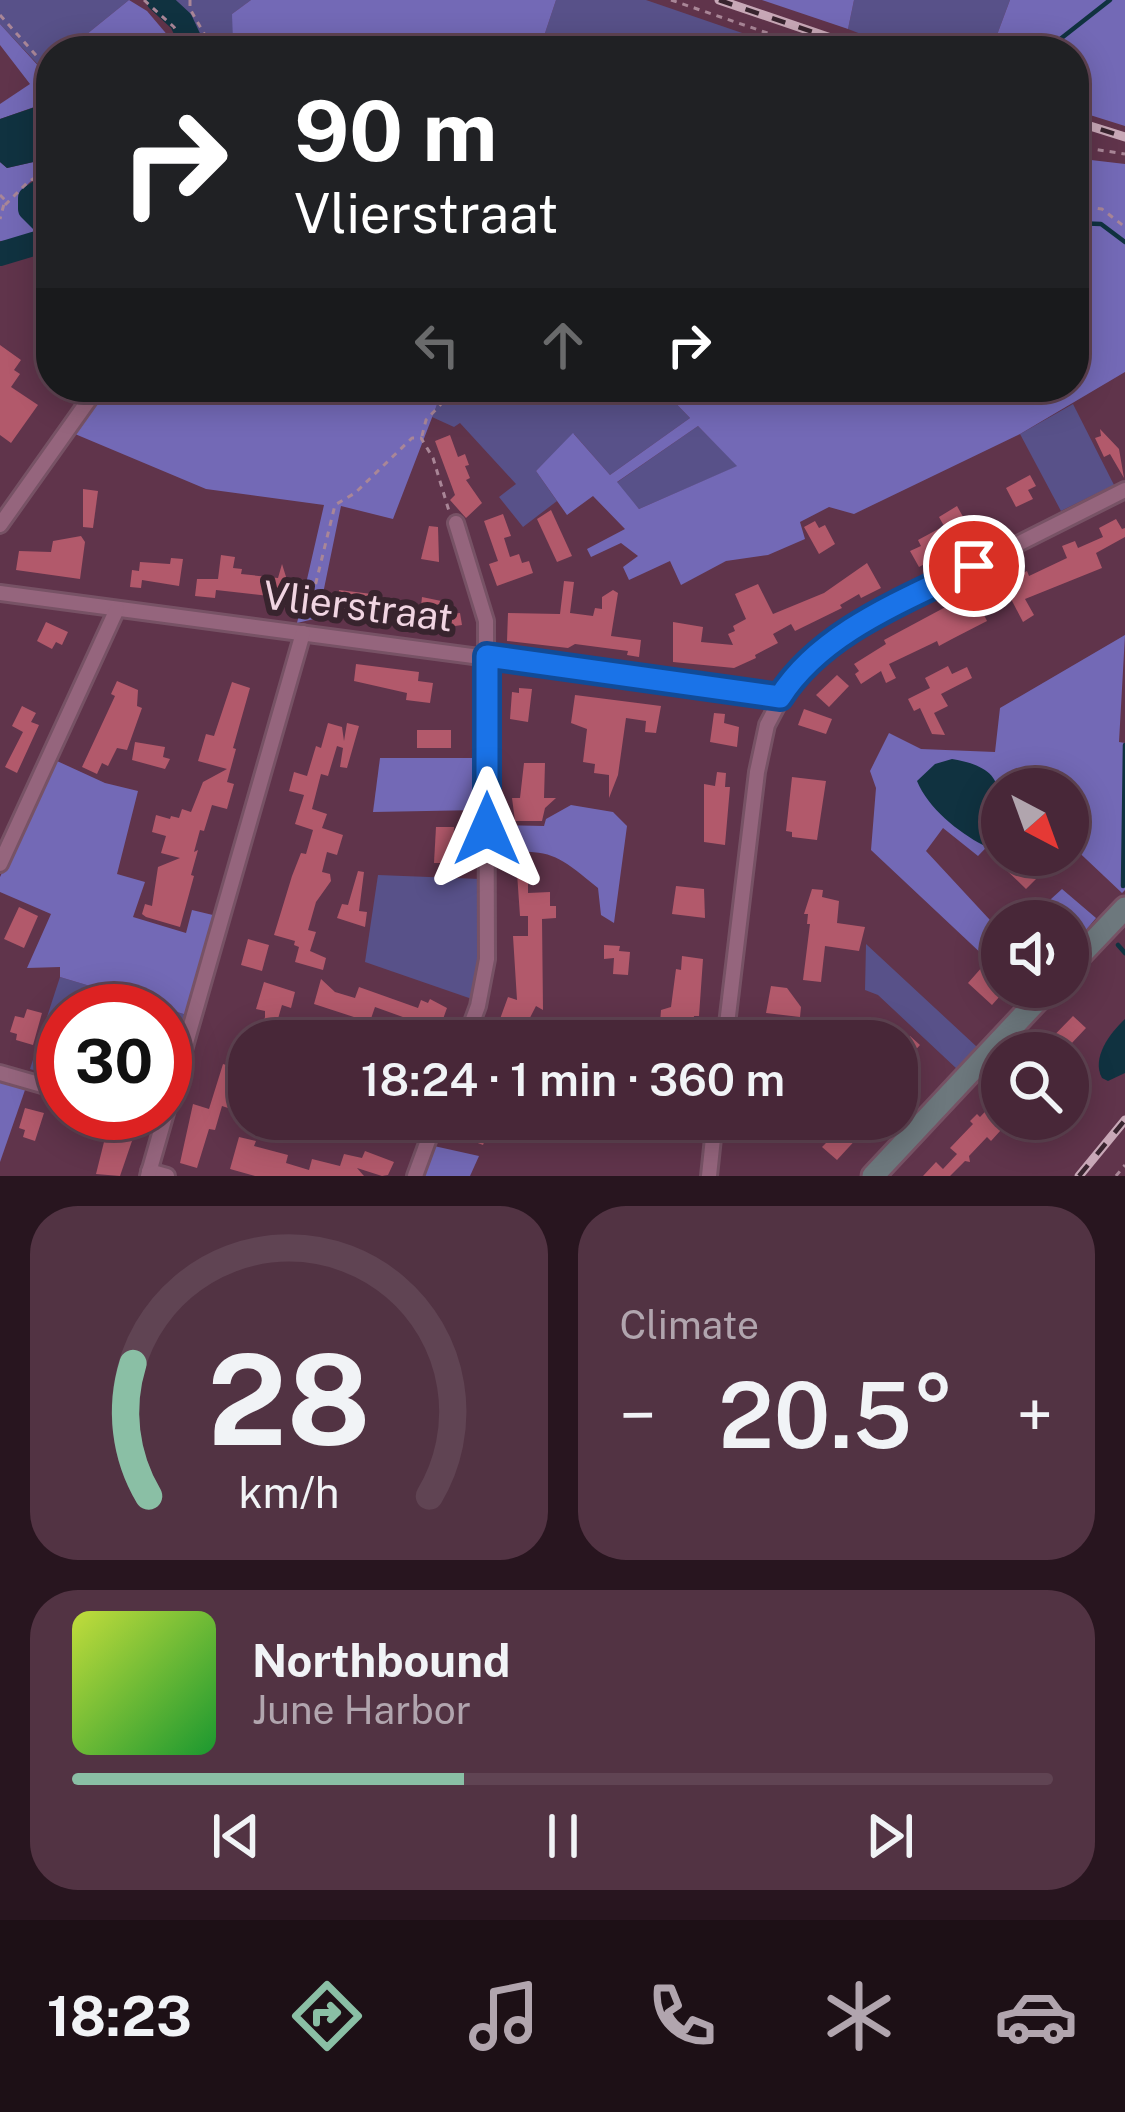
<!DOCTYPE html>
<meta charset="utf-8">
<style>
body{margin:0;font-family:"Public Sans",sans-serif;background:#523343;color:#f1f3f6;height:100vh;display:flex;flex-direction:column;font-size:45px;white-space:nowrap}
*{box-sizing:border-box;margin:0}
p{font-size:39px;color:#b1a5ae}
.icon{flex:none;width:66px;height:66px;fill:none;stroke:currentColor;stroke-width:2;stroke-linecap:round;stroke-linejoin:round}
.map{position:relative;height:1176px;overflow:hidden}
.panel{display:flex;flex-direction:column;gap:30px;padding:30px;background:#28151f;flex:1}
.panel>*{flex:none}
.top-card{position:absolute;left:36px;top:36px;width:1053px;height:366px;border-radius:48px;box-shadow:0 6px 30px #0003,0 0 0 3px #604453;background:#202124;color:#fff;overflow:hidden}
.needle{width:78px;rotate:139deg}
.buttons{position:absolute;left:981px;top:768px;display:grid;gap:24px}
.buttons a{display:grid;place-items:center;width:108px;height:108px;border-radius:50%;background:#482738;box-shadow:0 6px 30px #0003,0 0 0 3px #604453;font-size:60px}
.speed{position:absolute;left:36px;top:984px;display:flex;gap:24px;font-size:60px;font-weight:700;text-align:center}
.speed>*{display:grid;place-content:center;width:156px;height:156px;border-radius:50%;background:#482738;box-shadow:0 6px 30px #0003,0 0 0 3px #604453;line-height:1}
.speed .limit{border:18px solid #d22;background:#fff;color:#111}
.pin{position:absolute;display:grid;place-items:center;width:102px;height:102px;color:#fff;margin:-51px;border:6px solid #fff;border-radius:50%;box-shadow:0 3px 12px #0007}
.me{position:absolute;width:132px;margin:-66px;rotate:0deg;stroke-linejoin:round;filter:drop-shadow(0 0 9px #0008)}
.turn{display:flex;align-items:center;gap:42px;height:252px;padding:0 60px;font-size:54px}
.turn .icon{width:156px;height:156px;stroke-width:2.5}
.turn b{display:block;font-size:84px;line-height:102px}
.lanes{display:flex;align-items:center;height:114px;padding:0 60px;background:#0003;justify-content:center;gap:60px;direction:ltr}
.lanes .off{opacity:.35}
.big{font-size:90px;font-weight:600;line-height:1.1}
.panel .widget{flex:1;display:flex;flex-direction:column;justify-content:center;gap:18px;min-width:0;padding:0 42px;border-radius:48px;background:#523343}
.panel .dial{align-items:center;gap:0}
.dial svg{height:312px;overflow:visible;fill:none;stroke:#604453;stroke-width:7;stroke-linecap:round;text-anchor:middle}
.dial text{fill:#f1f3f6;stroke:none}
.song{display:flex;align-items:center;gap:36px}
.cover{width:144px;height:144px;border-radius:18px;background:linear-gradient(135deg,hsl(70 70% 55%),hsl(130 70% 35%))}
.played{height:12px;border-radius:6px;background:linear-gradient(90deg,#8abfa5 40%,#604453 40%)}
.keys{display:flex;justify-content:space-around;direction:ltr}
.heat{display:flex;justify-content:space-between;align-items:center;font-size:66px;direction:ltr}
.panel .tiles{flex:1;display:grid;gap:30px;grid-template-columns:1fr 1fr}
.widget:last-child{grid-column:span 2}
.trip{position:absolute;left:228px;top:1020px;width:690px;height:120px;border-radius:48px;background:#482738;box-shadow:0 6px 30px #0003,0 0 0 3px #604453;font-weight:600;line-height:120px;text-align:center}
.tabs{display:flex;height:192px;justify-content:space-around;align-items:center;background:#1d1016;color:#b1a5ae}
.tabs .icon{width:84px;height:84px}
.tabs .on{color:#8abfa5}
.tabs b{font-size:54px;color:#f1f3f6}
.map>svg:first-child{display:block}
</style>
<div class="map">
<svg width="1125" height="1176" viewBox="0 0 1125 1176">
<rect width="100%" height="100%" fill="#60344b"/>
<g fill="#585189">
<polygon points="0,0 129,0 66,51 51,51 51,64 44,71 0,24"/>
<polygon points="166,0 251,0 232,14 245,51 206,51 199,46 184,14"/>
<polygon points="556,0 646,0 795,51 539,51"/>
<polygon points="854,0 1010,0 991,51 905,51 848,29"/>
<polygon points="437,387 660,387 690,418 610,475 574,434 536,471 557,501 523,527 499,497 516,484 460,423 454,427 432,417 443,390"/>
<polygon points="1073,404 1114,485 1061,511 1020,434"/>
<polygon points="698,426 738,466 639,509 616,483"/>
<polygon points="378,875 480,879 482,954 472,999 365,962"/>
<polygon points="866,944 977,1047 957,1069 878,995 865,990"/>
<polygon points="60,977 187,1015 165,1088 165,1011 63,1011 63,1079 30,1069"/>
</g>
<g fill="#7369b6" fill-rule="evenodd">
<polygon points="129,0 147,11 181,51 66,51"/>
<polygon points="251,0 556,0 539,51 245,51 233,40 232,14"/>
<polygon points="762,0 854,0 848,29"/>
<polygon points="1010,0 1125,0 1125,126 1074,110 1074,51 991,51"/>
<polygon points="0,24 43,71 51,64 51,107 40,105 0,119 0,104 30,84 0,45"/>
<path d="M51,158V168C36,175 9,194 22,215C26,221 33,224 36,230L21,240L0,241V162L7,168Z"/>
<path d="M1074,158L1125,164V372L1020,434L854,514L829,507L800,522L805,539L768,555L726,561L681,585L670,561L629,580L623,567L638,556L621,543L591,557L587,549L625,529L593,496L567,515L536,471L573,433L610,475L690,418L660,387H1074ZM698,426L737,466L639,509L617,482Z"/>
<polygon points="108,387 436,387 443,389 393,519 341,506 318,618 297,623 324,505 206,489 75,434"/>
<polygon points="1125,635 1119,742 1125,743 1125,890 1122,893 1068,842 1068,789 1002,789 1002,831 978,856 943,828 926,851 1002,933 1002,973 871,850 876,788 870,771 889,733 921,749 995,752 1000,708"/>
<polygon points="380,758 480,758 480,810 373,812"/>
<polygon points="57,761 105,783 138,791 117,874 145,882 133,917 186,933 192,910 217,916 187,1015 60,977 60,967 27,968 51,914 0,892 0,877"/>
<path d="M571,805L613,812L627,826L614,923L601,915L598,888C556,854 552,849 497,853L496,825L544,826L546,819Z"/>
<polygon points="1062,889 1096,918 1076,942 1068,935 1068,921 1053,921 1040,909"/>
<polygon points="734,1027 839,1038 733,1041"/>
<polygon points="0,1081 25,1090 0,1162"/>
<path d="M724,1119H804C787,1149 751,1134 722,1130Z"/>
<polygon points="434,1146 479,1156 470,1176 423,1176"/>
</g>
<g fill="#103240">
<polygon points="41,105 51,107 51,158 7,168 0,162 0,119"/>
<path d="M952,759C990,765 1009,781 991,819L998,830L983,845C958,832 928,808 917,781L935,764Z"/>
<path d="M1125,1019V1073L1108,1081L1102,1078C1091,1058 1110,1033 1125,1019Z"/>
</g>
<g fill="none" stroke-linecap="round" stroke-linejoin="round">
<g stroke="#103240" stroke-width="4.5">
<polyline points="1010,51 1022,51"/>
<polyline points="1045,51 1110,0"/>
<polyline points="1074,223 1101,224 1125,242"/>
<polyline points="1123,886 1125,745"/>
<polyline points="1118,945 1125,953"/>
</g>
<g stroke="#103240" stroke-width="24">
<polyline points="158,0 181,21 195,51"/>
<polyline points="0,254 40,242 48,235 48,227 30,209 30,198 51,184"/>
</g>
</g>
<g fill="#b2596b">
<polygon points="0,345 21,360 14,370 20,374 11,387 38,405 11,443 0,435"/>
<polygon points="1100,429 1119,449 1124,478 1110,454 1104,457 1095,438 1101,436"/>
<polygon points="450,435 458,457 465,454 469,465 465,466 470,478 466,480 482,503 466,518 450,500 455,495 435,441"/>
<polygon points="1030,475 1036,486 1028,490 1033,499 1016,507 1006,488"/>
<polygon points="83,489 98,491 93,528 83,527"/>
<polygon points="957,506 971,531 967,533 971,539 919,567 910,551 921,546 918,540 944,526 939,517"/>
<polygon points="551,510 572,556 557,562 537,519"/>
<polygon points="503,514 511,536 504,538 510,557 519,554 522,563 529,561 533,573 497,586 489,564 498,561 484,521"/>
<polygon points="1116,519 1122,529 1125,528 1125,537 1096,553 1102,568 1025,599 1034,615 1023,622 1011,599 983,613 987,621 952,639 939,646 937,641 931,644 889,664 896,678 886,683 881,671 861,684 855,674 859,671 854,664 886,644 884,640 994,581 997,586 1027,571 1029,576 1067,558 1062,546 1075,541 1078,548 1103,537 1099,528"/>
<polygon points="815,521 819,528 825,525 835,544 819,554 804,527"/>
<polygon points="429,526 438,527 439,562 421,559"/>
<polygon points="81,536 85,542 80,579 16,570 19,551 51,552 53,541"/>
<polygon points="221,555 235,557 233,568 242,569 241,574 278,578 282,564 287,580 294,581 287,606 268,604 269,596 216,590 215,598 195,596 197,579 218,579"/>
<polygon points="171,558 183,559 179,586 142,580 141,588 130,587 132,570 139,571 140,562 170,564"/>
<polygon points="867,563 881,588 861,598 859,594 840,605 842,608 795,631 791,624 773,634 778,643 755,655 756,658 734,668 673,662 673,622 703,627 701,642 733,645 728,634 735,631 733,626 746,619 735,594 758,584 773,614 824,593"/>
<polygon points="564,581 574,582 570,613 593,616 595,608 602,609 602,597 613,590 618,593 611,636 641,640 639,657 627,655 628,651 575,644 568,648 507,641 508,613 560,614"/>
<polygon points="339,590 372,594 369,612 358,611 357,616 336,613"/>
<polygon points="422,597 451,603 451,614 460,613 462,625 448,627 448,620 420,616"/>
<polygon points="46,622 68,632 62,645 56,642 52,649 37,641"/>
<polygon points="356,664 419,672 418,681 433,683 430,703 406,700 407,693 354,681"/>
<polygon points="948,666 952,674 967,667 972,678 941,694 948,706 934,713 945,735 932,734 920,708 914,711 908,699 930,688 925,678"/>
<polygon points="837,675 849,686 829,707 816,695"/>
<polygon points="117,681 138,690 137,706 142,708 127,750 117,748 108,766 102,763 97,774 82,767 115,696 111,694"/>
<polygon points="232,682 250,688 233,748 236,749 227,782 234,784 227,809 212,805 204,831 200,830 194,852 198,850 191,875 194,876 180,927 146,917 142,914 145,904 152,906 158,867 180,858 161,853 166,836 152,832 156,815 170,819 171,816 179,818 182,809 191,812 203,782 227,769 198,761 206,734 214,736"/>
<polygon points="519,688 532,689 528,722 510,719 512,692 519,693"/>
<polygon points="575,695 661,706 656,733 645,732 646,721 626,718 618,775 609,798 609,775 594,773 595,764 583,762 587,729 571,723"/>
<polygon points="22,706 36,713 31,722 39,725 17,773 5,767 23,732 12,726"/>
<polygon points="804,709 832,719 826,734 798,725"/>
<polygon points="714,713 725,714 724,723 739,727 737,747 710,742"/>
<polygon points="328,723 342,727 344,741 347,723 359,726 347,768 340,767 343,748 337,746 328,776 321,774 312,809 327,814 322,828 343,835 337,855 327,852 322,872 330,874 331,881 316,902 308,930 316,932 310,951 326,958 323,970 295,962 299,947 294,945 295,941 274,935 292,876 301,853 306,854 313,830 295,824 304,795 289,791 294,772 307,776 316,746 321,748"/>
<rect x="417" y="730" width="34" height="18"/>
<polygon points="135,742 165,747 163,757 170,759 165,769 132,760"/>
<polygon points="524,763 545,763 544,798 556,798 545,808 542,821 515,821 512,798 520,798"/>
<polygon points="717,772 726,773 725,787 730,787 725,845 704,842 704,784 715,786"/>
<polygon points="792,777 826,781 817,840 792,837 792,832 786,831"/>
<polygon points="436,827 454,827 452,863 434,863"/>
<polygon points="1007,855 1046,855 1029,873 1036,879 1026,889 999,863"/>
<polygon points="358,871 364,872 359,911 367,912 365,927 337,918 342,904 348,905"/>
<polygon points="517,873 528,873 528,893 550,892 550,906 556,906 556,918 542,919 543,1010 536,1006 518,1041 492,1041 508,997 517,1000 513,936 528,936 528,916 520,916"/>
<polygon points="676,886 704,889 705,918 672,914"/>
<polygon points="812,889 823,890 822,897 839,901 837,923 865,927 859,951 825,946 821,982 803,980 810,924 807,924 808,914 804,914"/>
<polygon points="19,907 38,916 24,948 4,939"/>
<polygon points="248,939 269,945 262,971 241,965"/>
<polygon points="604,945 620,946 619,951 630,952 628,975 613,974 614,958 604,959"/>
<polygon points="682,956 703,959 699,1016 694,1016 691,1041 669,1041 670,1025 660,1024 661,1010 671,1007 676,969 681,970"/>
<polygon points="983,966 1002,983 996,992 1000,996 992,1005 968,983"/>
<polygon points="321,979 335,992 355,998 359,987 418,1008 421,1000 428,1003 430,999 447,1008 439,1030 375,1007 365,1036 355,1033 360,1019 314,1004"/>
<polygon points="264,982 295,992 291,1008 282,1005 275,1029 306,1041 258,1041 265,1017 265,1011 256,1009"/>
<polygon points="771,986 787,988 801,1007 800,1017 766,1013"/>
<polygon points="27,1009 42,1013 33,1045 16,1040 17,1034 10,1032 15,1016 24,1018"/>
<polygon points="1073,1016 1086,1028 1070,1045 1078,1053 1037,1053"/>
<polygon points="910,1036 920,1045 910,1056 915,1061 897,1079 897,1052"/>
<polygon points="223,1064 239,1069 228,1108 222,1106 215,1130 209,1129 197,1168 180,1163 193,1104 209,1109"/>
<polygon points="1002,1094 1002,1119 1011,1119 991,1141 987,1137 969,1156 970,1162 965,1161 950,1176 923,1176 936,1162 943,1169 957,1154 950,1148 973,1124 970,1121 977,1114 980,1117"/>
<polygon points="25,1108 44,1113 35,1141 23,1137 25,1130 19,1128"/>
<polygon points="462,1119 492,1119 483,1145 457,1135"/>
<polygon points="847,1122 860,1135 837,1160 822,1147"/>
<polygon points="106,1134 133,1138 120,1176 96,1174"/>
<polygon points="239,1137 256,1141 254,1146 288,1155 286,1163 309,1170 312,1159 340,1166 344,1154 362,1158 365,1151 394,1162 388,1175 382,1176 357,1168 364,1176 255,1176 230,1169"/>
</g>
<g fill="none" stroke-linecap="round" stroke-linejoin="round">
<defs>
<g id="street">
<polyline points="456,523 486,621 487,959 478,1006 465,1041"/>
<polyline points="0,525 98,387"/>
<polyline points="0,593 780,697"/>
<polyline points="0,864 117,609"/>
<polyline points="725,1041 757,772 767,725 790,681 859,624 1125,490"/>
<polyline points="0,1073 63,1091"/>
<polyline points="138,1113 163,1120"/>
<polyline points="149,1171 167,1176"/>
<polyline points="148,1176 303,633"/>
<polyline points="415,1176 436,1119"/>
<polyline points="709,1176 715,1119"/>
</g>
<g id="secondary">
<polyline points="1068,968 1125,908"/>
<polyline points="873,1176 1050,987"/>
</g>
</defs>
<use href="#street" stroke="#775265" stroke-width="20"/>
<use href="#secondary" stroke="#775265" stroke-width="27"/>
<g stroke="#a98697" stroke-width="3" stroke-dasharray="6 6" stroke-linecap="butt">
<polyline points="144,0 174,27 186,51"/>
<polyline points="190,0 190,9 209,42 237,51"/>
<polyline points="671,0 820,51"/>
<polyline points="0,15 51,72"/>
<polyline points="1074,146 1125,154"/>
<polyline points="0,195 5,200 0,219"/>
<polyline points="5,205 28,182 51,168"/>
<polyline points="1074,205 1102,209 1125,227"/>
<polyline points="422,436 426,420 457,387"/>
<polyline points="307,619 335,505 355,493 412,438 421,438 433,458 449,511"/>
<polyline points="1116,1176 1125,1165"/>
</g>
<use href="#street" stroke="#95657d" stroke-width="14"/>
<use href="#secondary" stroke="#6d787d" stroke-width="21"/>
<defs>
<g id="rail">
<polyline points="719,0 869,51"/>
<polyline points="1074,121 1125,137"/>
<polyline points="1079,1176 1125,1120"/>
</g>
</defs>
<use href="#rail" stroke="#c8a8b7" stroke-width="9"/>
<use href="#rail" stroke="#38242e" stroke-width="4.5" stroke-dasharray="14" stroke-linecap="butt"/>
</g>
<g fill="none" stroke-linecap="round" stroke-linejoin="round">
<defs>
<path id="route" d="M487,829V656L780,697C822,631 906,600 974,566"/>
</defs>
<use href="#route" stroke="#114b97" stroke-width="30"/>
<use href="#route" stroke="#1a73e8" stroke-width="21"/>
</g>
<g text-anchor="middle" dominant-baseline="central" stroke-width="12" stroke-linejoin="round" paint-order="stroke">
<g font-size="39" fill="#f1d5e2" stroke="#38242e">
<text transform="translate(358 606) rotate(7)">Vlierstraat</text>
</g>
</g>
</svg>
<div class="buttons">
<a><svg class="needle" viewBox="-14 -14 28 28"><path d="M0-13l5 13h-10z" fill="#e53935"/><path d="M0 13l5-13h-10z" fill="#b1a5ae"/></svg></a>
<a><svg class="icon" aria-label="sound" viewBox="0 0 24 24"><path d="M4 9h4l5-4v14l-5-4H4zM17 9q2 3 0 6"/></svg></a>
<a><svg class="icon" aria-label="search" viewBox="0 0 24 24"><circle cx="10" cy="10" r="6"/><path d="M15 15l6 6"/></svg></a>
</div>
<div class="speed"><div class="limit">30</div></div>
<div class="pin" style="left:974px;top:566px;background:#d93025"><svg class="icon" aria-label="arrive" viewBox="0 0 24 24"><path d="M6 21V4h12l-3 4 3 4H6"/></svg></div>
<svg class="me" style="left:487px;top:829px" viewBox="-20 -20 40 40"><path d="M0-17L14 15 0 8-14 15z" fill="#1a73e8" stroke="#fff" stroke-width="4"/></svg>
<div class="trip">18:24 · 1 min · 360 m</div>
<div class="top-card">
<div class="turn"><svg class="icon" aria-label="right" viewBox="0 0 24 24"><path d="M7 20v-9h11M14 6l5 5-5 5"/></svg><div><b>90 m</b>Vlierstraat</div></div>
<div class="lanes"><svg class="icon off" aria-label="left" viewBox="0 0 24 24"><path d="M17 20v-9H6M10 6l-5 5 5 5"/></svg><svg class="icon off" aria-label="ahead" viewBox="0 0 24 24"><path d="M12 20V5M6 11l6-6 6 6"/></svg><svg class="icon" aria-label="right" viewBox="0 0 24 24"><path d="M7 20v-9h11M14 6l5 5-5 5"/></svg></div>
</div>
</div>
<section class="panel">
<div class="tiles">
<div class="widget dial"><svg viewBox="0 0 100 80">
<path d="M14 69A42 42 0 1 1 86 69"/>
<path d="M14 69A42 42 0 0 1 10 35" stroke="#8abfa5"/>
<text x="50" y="56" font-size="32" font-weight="700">28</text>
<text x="50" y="72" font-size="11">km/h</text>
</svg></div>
<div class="widget"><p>Climate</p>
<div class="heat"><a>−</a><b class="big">20.5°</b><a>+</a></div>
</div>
<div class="widget">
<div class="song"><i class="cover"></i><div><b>Northbound</b><p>June Harbor</p></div></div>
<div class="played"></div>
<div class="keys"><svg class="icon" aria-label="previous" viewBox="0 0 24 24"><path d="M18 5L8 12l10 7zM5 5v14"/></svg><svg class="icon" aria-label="pause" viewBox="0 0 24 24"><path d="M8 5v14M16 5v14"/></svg><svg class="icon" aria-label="next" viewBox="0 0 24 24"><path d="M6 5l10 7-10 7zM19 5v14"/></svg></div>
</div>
</div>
</section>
<nav class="tabs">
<b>18:23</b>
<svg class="icon on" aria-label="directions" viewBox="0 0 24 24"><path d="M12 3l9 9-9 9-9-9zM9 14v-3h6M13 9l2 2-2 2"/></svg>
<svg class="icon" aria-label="music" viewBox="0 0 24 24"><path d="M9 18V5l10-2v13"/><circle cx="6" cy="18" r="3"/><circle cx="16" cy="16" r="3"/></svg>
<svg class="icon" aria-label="phone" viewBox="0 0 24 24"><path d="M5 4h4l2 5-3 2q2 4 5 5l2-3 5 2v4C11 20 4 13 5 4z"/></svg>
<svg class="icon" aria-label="climate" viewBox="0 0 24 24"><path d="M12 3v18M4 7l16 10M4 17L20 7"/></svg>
<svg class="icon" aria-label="car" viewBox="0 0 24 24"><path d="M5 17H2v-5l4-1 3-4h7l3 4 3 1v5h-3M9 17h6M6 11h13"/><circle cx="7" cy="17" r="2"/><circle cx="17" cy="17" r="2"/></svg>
</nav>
